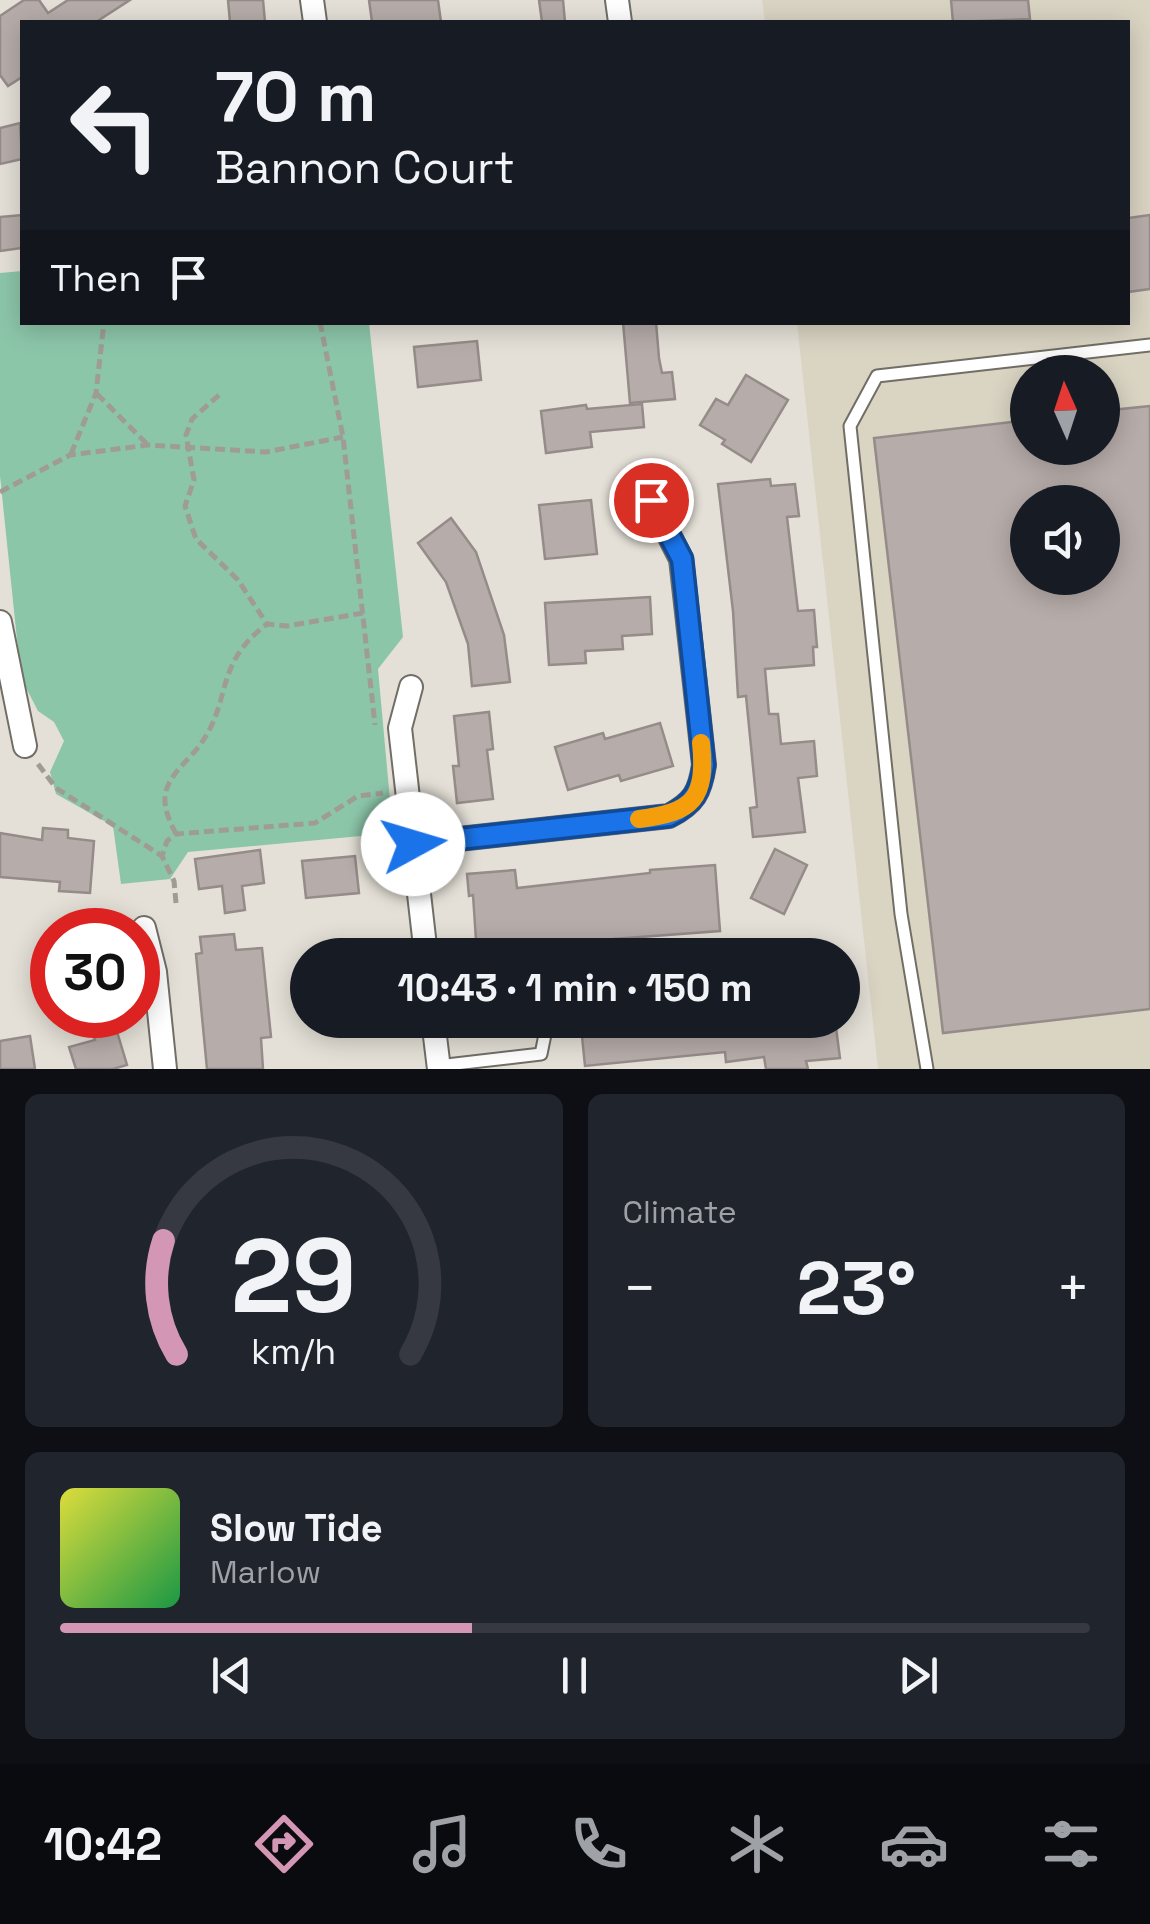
<!DOCTYPE html>
<meta charset="utf-8">
<style>
body{margin:0;font-family:"Space Grotesk",sans-serif;background:#20242c;color:#f1f3f6;height:100vh;display:flex;flex-direction:column;font-size:38px;white-space:nowrap}
*{box-sizing:border-box;margin:0}
p{font-size:32px;color:#9ea1a6}
.icon{flex:none;width:55px;height:55px;fill:none;stroke:currentColor;stroke-width:2;stroke-linecap:round;stroke-linejoin:round}
.map{position:relative;height:1069px;overflow:hidden}
.panel{display:flex;flex-direction:column;gap:25px;padding:25px;background:#0d0f14;flex:1}
.panel>*{flex:none}
.banner{position:absolute;left:20px;top:20px;width:1110px;height:305px;border-radius:0px;box-shadow:0 5px 25px #0003;background:#171b24;color:#f1f3f6;overflow:hidden}
.needle{width:65px;rotate:357deg}
.tools{position:absolute;left:1010px;top:355px;display:grid;gap:20px}
.tools a{display:grid;place-items:center;width:110px;height:110px;border-radius:50%;background:#171b24;box-shadow:0 5px 25px #0003;font-size:50px}
.speed{position:absolute;left:30px;top:908px;display:flex;gap:20px;font-size:50px;font-weight:700;text-align:center}
.speed>*{display:grid;place-content:center;width:130px;height:130px;border-radius:50%;background:#171b24;box-shadow:0 5px 25px #0003;line-height:1}
.speed .limit{border:15px solid #d22;background:#fff;color:#111}
.pin{position:absolute;display:grid;place-items:center;width:85px;height:85px;color:#fff;margin:-42px;border:5px solid #fff;border-radius:50%;box-shadow:0 2px 10px #0007}
.me{position:absolute;width:110px;margin:-55px;rotate:84deg;stroke-linejoin:round;filter:drop-shadow(0 0 8px #0008)}
.turn{display:flex;align-items:center;gap:35px;height:210px;padding:0 30px;font-size:45px}
.turn .icon{width:130px;height:130px;stroke-width:2.5}
.turn b{display:block;font-size:70px;line-height:85px}
.then{display:flex;align-items:center;height:95px;padding:0 30px;background:#0003;gap:20px;font-size:38px}
.big{font-size:75px;font-weight:600;line-height:1.1}
.panel .widget{flex:1;display:flex;flex-direction:column;justify-content:center;gap:15px;min-width:0;padding:0 35px;border-radius:15px;background:#20242c}
.panel .dial{align-items:center;gap:0}
.dial svg{height:260px;overflow:visible;fill:none;stroke:#363941;stroke-width:7;stroke-linecap:round;text-anchor:middle}
.dial text{fill:#f1f3f6;stroke:none}
.song{display:flex;align-items:center;gap:30px}
.cover{width:120px;height:120px;border-radius:15px;background:linear-gradient(135deg,hsl(60 70% 55%),hsl(140 70% 35%))}
.played{height:10px;border-radius:5px;background:linear-gradient(90deg,#d396b4 40%,#363941 40%)}
.keys{display:flex;justify-content:space-around;direction:ltr}
.heat{display:flex;justify-content:space-between;align-items:center;font-size:55px;direction:ltr}
.panel .tiles{flex:1;display:grid;gap:25px;grid-template-columns:1fr 1fr}
.widget:last-child{grid-column:span 2}
.trip{position:absolute;left:290px;top:938px;width:570px;height:100px;border-radius:50px;background:#171b24;box-shadow:0 5px 25px #0003;font-weight:600;line-height:100px;text-align:center}
.tab-bar{display:flex;height:160px;justify-content:space-around;align-items:center;background:#090b0e;color:#9ea1a6}
.tab-bar .icon{width:70px;height:70px}
.tab-bar .on{color:#d396b4}
.tab-bar b{font-size:45px;color:#f1f3f6}
.map>svg:first-child{display:block}
</style>
<div class="map">
<svg width="1150" height="1069" viewBox="0 0 1150 1069">
<rect width="100%" height="100%" fill="#e4e0d7"/>
<path fill="#dad4c3" fill-rule="evenodd" d="M762,0H1150V1069H878L797,323L1128,322V22H765ZM1028,372H1102V448H1028ZM1028,502H1102V578H1028Z"/>
<polygon fill="#8cc6a9" points="22,271 22,322 369,323 403,637 378,669 393,833 188,852 170,879 121,884 113,826 56,794 50,772 64,741 54,722 38,711 21,678 0,476 0,273"/>
<g fill="#b6aca9" stroke="#958b89" stroke-width="2.5" fill-rule="evenodd">
<polygon points="24,0 39,0 48,13 68,0 130,0 96,22 22,22 22,77 8,86 0,75 0,16"/>
<polygon points="228,0 263,0 265,22 230,22"/>
<polygon points="369,0 438,0 441,22 372,22"/>
<polygon points="539,0 563,0 565,22 542,22"/>
<polygon points="951,0 1028,0 1030,19 953,22"/>
<polygon points="20,123 22,159 0,164 0,128"/>
<polygon points="22,215 22,248 0,251 0,217"/>
<polygon points="1150,215 1150,289 1128,292 1128,218"/>
<polygon points="623,322 656,322 659,358 662,373 672,372 675,399 630,403"/>
<polygon points="477,341 481,380 418,387 414,347"/>
<polygon points="746,375 788,400 751,462 722,444 725,440 700,425 716,399 728,405"/>
<polygon points="642,404 644,427 590,432 592,447 546,453 541,411 586,405 587,409"/>
<path d="M1150,406V1009L943,1033L874,438L1028,420V448H1102V411ZM1028,502H1102V578H1028Z"/>
<polygon points="770,479 771,486 795,484 799,516 787,517 798,611 814,610 817,647 813,647 814,665 765,669 769,714 778,714 781,744 814,741 817,776 798,778 805,832 753,837 750,808 757,807 746,696 738,697 733,611 718,484"/>
<polygon points="591,500 597,554 545,559 539,505"/>
<polygon points="451,518 476,552 504,635 510,682 472,686 468,644 446,582 418,543"/>
<polygon points="650,597 652,634 622,636 623,649 585,651 586,663 549,665 545,603"/>
<polygon points="489,712 493,749 487,750 493,799 457,803 453,766 459,766 454,716"/>
<polygon points="660,723 673,766 621,781 619,775 568,790 555,747 603,733 605,739"/>
<polygon points="43,828 68,830 68,838 94,841 90,893 59,891 60,882 0,877 0,833 42,840"/>
<polygon points="775,849 807,865 784,914 751,898"/>
<polygon points="260,850 264,883 242,886 245,910 225,913 222,886 199,889 195,859"/>
<polygon points="355,856 359,893 306,898 302,861"/>
<polygon points="715,865 720,931 614,939 615,943 575,946 575,950 536,955 477,955 473,895 469,896 467,874 515,870 517,888 650,873 650,870"/>
<polygon points="234,934 236,950 262,948 271,1037 261,1038 263,1069 207,1069 196,954 202,953 200,937"/>
<polygon points="669,1020 689,1020 689,1025 705,1024 706,1035 761,1028 760,1020 835,1020 840,1058 806,1061 808,1069 766,1069 764,1057 726,1062 725,1052 585,1066 582,1036 640,1030 639,1023"/>
<polygon points="115,1025 127,1065 113,1069 76,1069 69,1047 95,1040 92,1032"/>
<polygon points="30,1036 35,1069 0,1069 0,1041"/>
</g>
<g fill="none" stroke-linecap="round" stroke-linejoin="round">
<defs>
<g id="service">
<polyline points="438,1066 541,1054 548,1020"/>
<polyline points="927,1069 901,914 850,426 877,376 1150,345"/>
</g>
<g id="minor">
<polyline points="312,0 315,22"/>
<polyline points="617,0 620,22"/>
<polyline points="0,622 25,746"/>
<polyline points="411,687 400,728 426,955"/>
<path d="M413,844L669,816C694,803 700,792 704,765L681,559L651,500"/>
<polyline points="144,928 155,972 165,1069"/>
<polyline points="433,1020 439,1069"/>
</g>
</defs>
<use href="#service" stroke="#716e66" stroke-width="15"/>
<use href="#minor" stroke="#716e66" stroke-width="26"/>
<g stroke="#9f9c95" stroke-width="5" stroke-dasharray="10 5" stroke-linecap="butt">
<polyline points="320,322 343,437 375,725"/>
<polyline points="97,394 148,445"/>
<polyline points="219,395 192,419 186,435 194,480 185,506 196,539 238,580 267,624 287,626 363,613"/>
<polyline points="71,454 96,393 104,322"/>
<polyline points="0,492 70,455 148,445 266,452 343,437"/>
<polyline points="38,764 56,788 162,856"/>
<path d="M176,834C170,822 164,810 165,796C167,776 189,760 200,745C233,699 213,665 267,624"/>
<polyline points="176,903 174,881 162,856 167,841 176,834 315,823 358,796 383,793"/>
</g>
<use href="#service" stroke="#fff" stroke-width="11"/>
<use href="#minor" stroke="#fff" stroke-width="22"/>
</g>
<g fill="none" stroke-linecap="round" stroke-linejoin="round">
<defs>
<path id="route" d="M413,844L669,816C694,803 700,792 704,765L682,559L651,500"/>
</defs>
<use href="#route" stroke="#114b97" stroke-width="25"/>
<use href="#route" stroke="#1a73e8" stroke-width="18"/>
<path stroke="#f59e0b" stroke-width="18" d="M639,819C693,813 707,798 701,743"/>
</g>
</svg>
<div class="tools">
<a><svg class="needle" viewBox="-14 -14 28 28"><path d="M0-13l5 13h-10z" fill="#e53935"/><path d="M0 13l5-13h-10z" fill="#9ea1a6"/></svg></a>
<a><svg class="icon" aria-label="sound" viewBox="0 0 24 24"><path d="M4 9h4l5-4v14l-5-4H4zM17 9q2 3 0 6"/></svg></a>
</div>
<div class="speed"><div class="limit">30</div></div>
<div class="pin" style="left:651px;top:500px;background:#d93025"><svg class="icon" aria-label="arrive" viewBox="0 0 24 24"><path d="M6 21V4h12l-3 4 3 4H6"/></svg></div>
<svg class="me" style="left:413px;top:844px" viewBox="-20 -20 40 40"><circle r="19" fill="#fff"/><path d="M0-13L10 11 0 6-10 11z" fill="#1a73e8"/></svg>
<div class="trip">10:43 · 1 min · 150 m</div>
<div class="banner">
<div class="turn"><svg class="icon" aria-label="left" viewBox="0 0 24 24"><path d="M17 20v-9H6M10 6l-5 5 5 5"/></svg><div><b>70 m</b>Bannon Court</div></div>
<div class="then">Then<svg class="icon" aria-label="arrive" viewBox="0 0 24 24"><path d="M6 21V4h12l-3 4 3 4H6"/></svg></div>
</div>
</div>
<section class="panel">
<div class="tiles">
<div class="widget dial"><svg viewBox="0 0 100 80">
<path d="M14 69A42 42 0 1 1 86 69"/>
<path d="M14 69A42 42 0 0 1 10 34" stroke="#d396b4"/>
<text x="50" y="56" font-size="32" font-weight="700">29</text>
<text x="50" y="72" font-size="11">km/h</text>
</svg></div>
<div class="widget"><p>Climate</p>
<div class="heat"><a>−</a><b class="big">23°</b><a>+</a></div>
</div>
<div class="widget">
<div class="song"><i class="cover"></i><div><b>Slow Tide</b><p>Marlow</p></div></div>
<div class="played"></div>
<div class="keys"><svg class="icon" aria-label="previous" viewBox="0 0 24 24"><path d="M18 5L8 12l10 7zM5 5v14"/></svg><svg class="icon" aria-label="pause" viewBox="0 0 24 24"><path d="M8 5v14M16 5v14"/></svg><svg class="icon" aria-label="next" viewBox="0 0 24 24"><path d="M6 5l10 7-10 7zM19 5v14"/></svg></div>
</div>
</div>
</section>
<nav class="tab-bar">
<b>10:42</b>
<svg class="icon on" aria-label="directions" viewBox="0 0 24 24"><path d="M12 3l9 9-9 9-9-9zM9 14v-3h6M13 9l2 2-2 2"/></svg>
<svg class="icon" aria-label="music" viewBox="0 0 24 24"><path d="M9 18V5l10-2v13"/><circle cx="6" cy="18" r="3"/><circle cx="16" cy="16" r="3"/></svg>
<svg class="icon" aria-label="phone" viewBox="0 0 24 24"><path d="M5 4h4l2 5-3 2q2 4 5 5l2-3 5 2v4C11 20 4 13 5 4z"/></svg>
<svg class="icon" aria-label="climate" viewBox="0 0 24 24"><path d="M12 3v18M4 7l16 10M4 17L20 7"/></svg>
<svg class="icon" aria-label="car" viewBox="0 0 24 24"><path d="M5 17H2v-5l4-1 3-4h7l3 4 3 1v5h-3M9 17h6M6 11h13"/><circle cx="7" cy="17" r="2"/><circle cx="17" cy="17" r="2"/></svg>
<svg class="icon" aria-label="filters" viewBox="0 0 24 24"><path d="M4 7h16M4 17h16"/><circle cx="9" cy="7" r="2"/><circle cx="15" cy="17" r="2"/></svg>
</nav>
